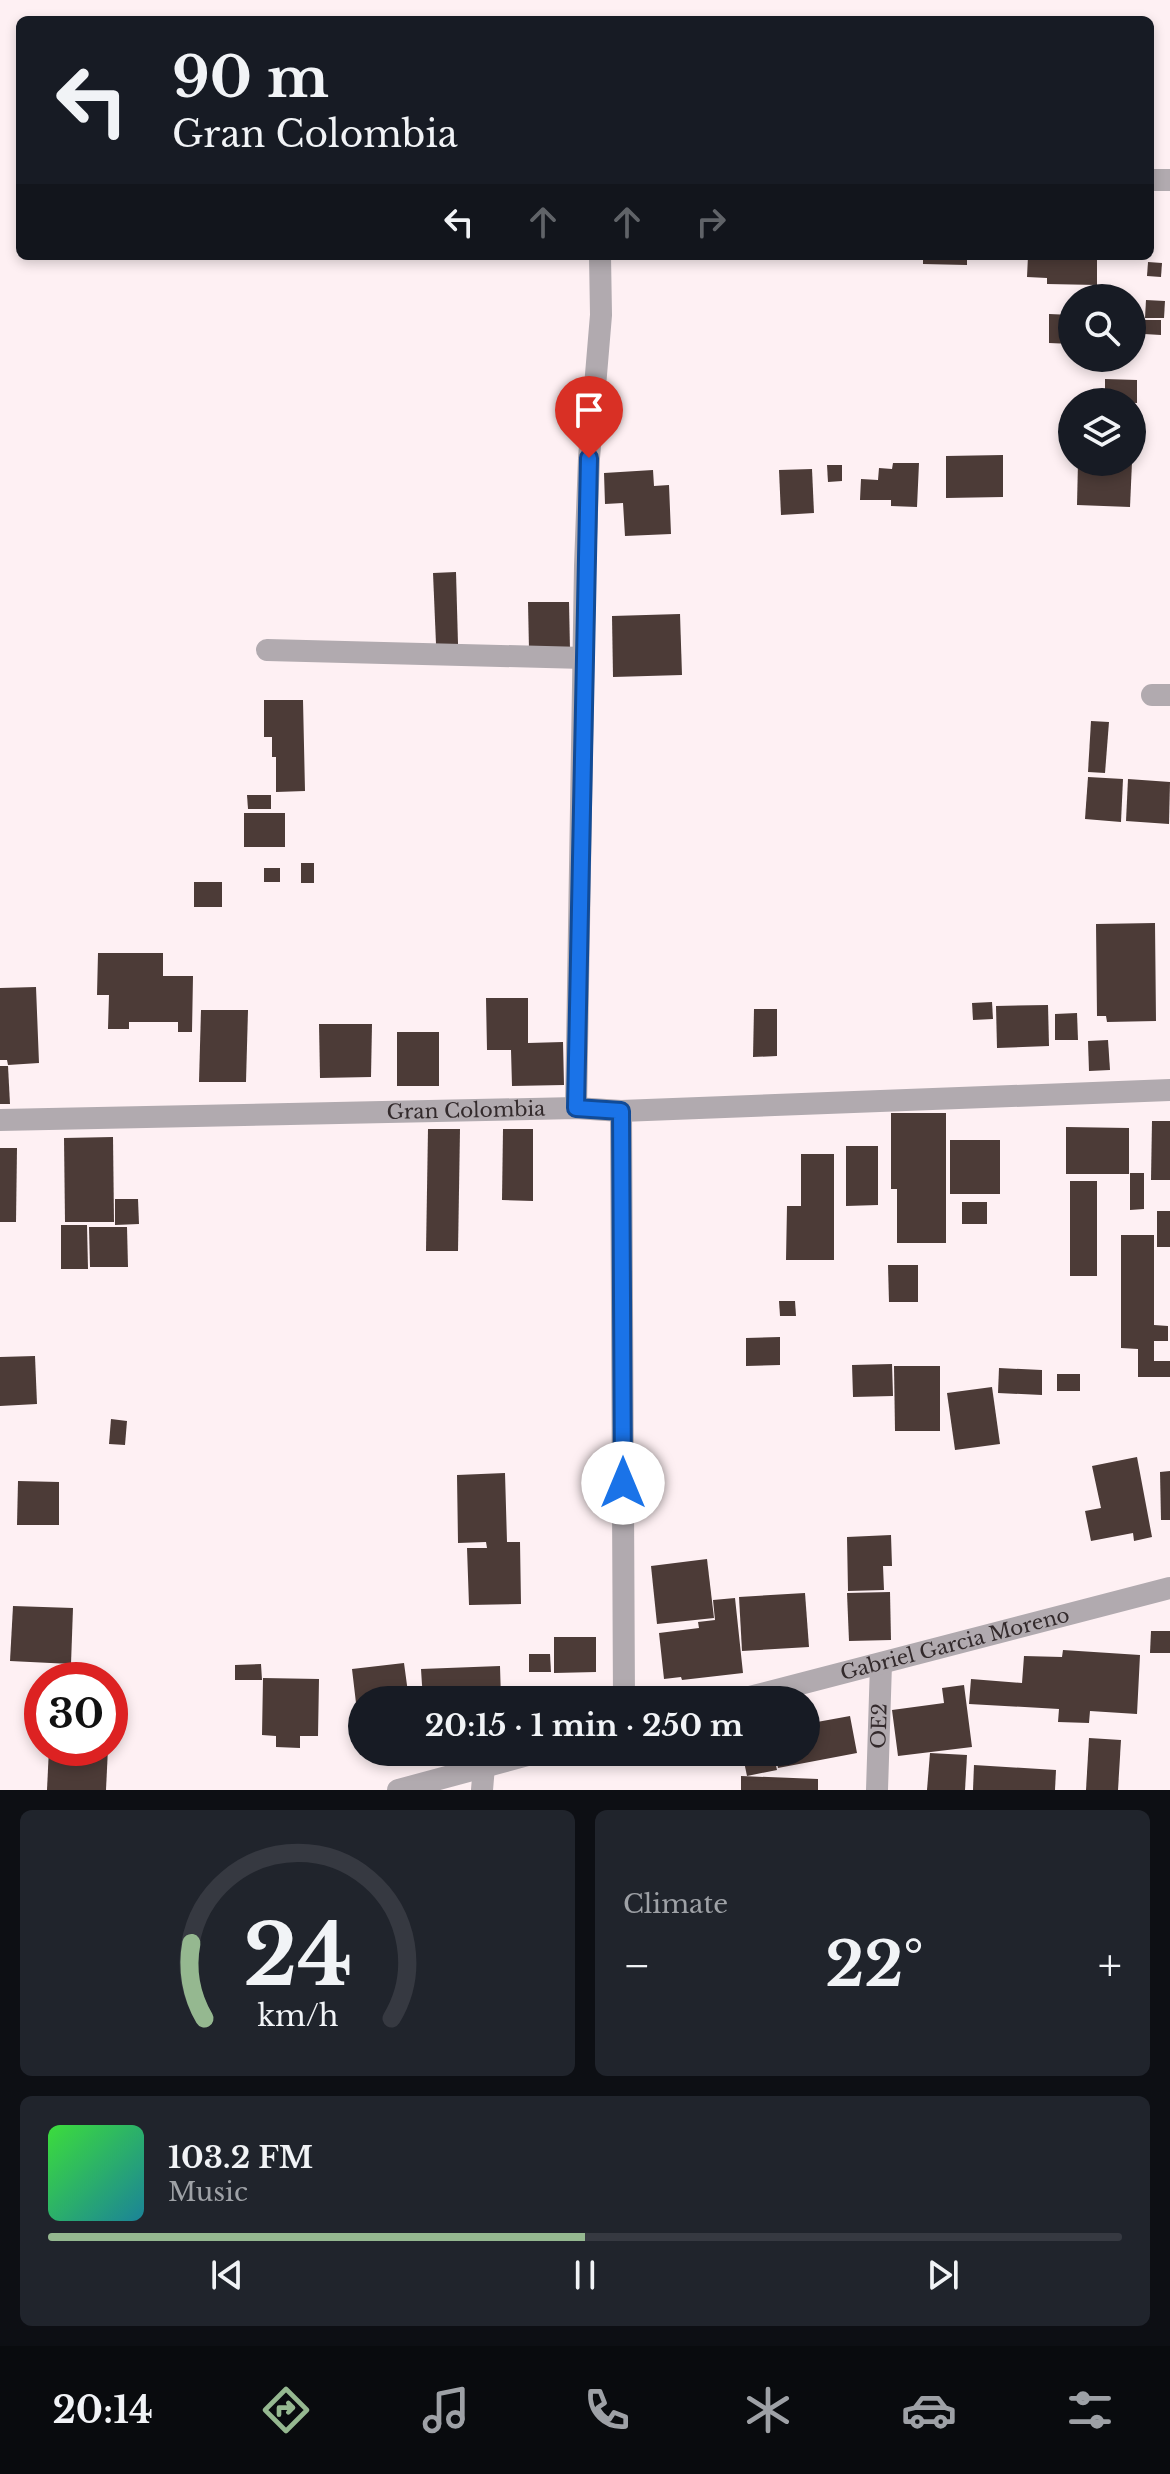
<!DOCTYPE html>
<meta charset="utf-8">
<style>
body{margin:0;font-family:"Libre Baskerville",serif;background:#20242c;color:#f1f3f6;height:100vh;display:flex;flex-direction:column;font-size:30px;white-space:nowrap}
*{box-sizing:border-box;margin:0}
p{font-size:26px;color:#9ea1a6}
.icon{flex:none;width:44px;height:44px;fill:none;stroke:currentColor;stroke-width:2;stroke-linecap:round;stroke-linejoin:round}
.map{position:relative;height:1790px;overflow:hidden}
.side{display:flex;flex-direction:column;gap:20px;padding:20px;background:#0d0f14;flex:1}
.side>*{flex:none}
.top-card{position:absolute;left:16px;top:16px;width:1138px;height:244px;border-radius:12px;box-shadow:0 4px 12px #0003;background:#171b24;color:#f1f3f6;overflow:hidden}
.buttons{position:absolute;left:1058px;top:284px;display:grid;gap:16px}
.buttons a{display:grid;place-items:center;width:88px;height:88px;border-radius:50%;background:#171b24;box-shadow:0 4px 12px #0003;font-size:40px}
.speed{position:absolute;left:24px;top:1662px;display:flex;gap:16px;font-size:40px;font-weight:700;text-align:center}
.speed>*{display:grid;place-content:center;width:104px;height:104px;border-radius:50%;background:#171b24;box-shadow:0 4px 12px #0003;line-height:1}
.speed .limit{border:12px solid #d22;background:#fff;color:#111}
.pin{position:absolute;display:grid;place-items:center;width:68px;height:68px;color:#fff;margin:-82px -34px;border-radius:50% 50% 50% 0;rotate:-45deg;box-shadow:0 0 8px #0007}
.pin .icon{rotate:45deg}
.me{position:absolute;width:88px;margin:-44px;rotate:0deg;stroke-linejoin:round;filter:drop-shadow(0 0 6px #0008)}
.turn{display:flex;align-items:center;gap:28px;height:168px;padding:0 24px;font-size:36px}
.turn .icon{width:104px;height:104px;stroke-width:2.5}
.turn b{display:block;font-size:56px;line-height:68px}
.lanes{display:flex;align-items:center;height:76px;padding:0 24px;background:#0003;justify-content:center;gap:40px;direction:ltr}
.lanes .off{opacity:.35}
.big{font-size:60px;font-weight:800;line-height:1.1}
.side .card{flex:1;display:flex;flex-direction:column;justify-content:center;gap:12px;min-width:0;padding:0 28px;border-radius:12px;background:#20242c}
.side .dial{align-items:center;gap:0}
.dial svg{height:208px;overflow:visible;fill:none;stroke:#363941;stroke-width:7;stroke-linecap:round;text-anchor:middle}
.dial text{fill:#f1f3f6;stroke:none}
.song{display:flex;align-items:center;gap:24px}
.cover{width:96px;height:96px;border-radius:12px;background:linear-gradient(135deg,hsl(120 70% 55%),hsl(190 70% 35%))}
.played{height:8px;border-radius:4px;background:linear-gradient(90deg,#95b890 50%,#363941 50%)}
.keys{display:flex;justify-content:space-around;direction:ltr}
.heat{display:flex;justify-content:space-between;align-items:center;font-size:44px;direction:ltr}
.side .tiles{flex:1;display:grid;gap:20px;grid-template-columns:1fr 1fr}
.card:last-child{grid-column:span 2}
.trip{position:absolute;left:348px;top:1686px;width:472px;height:80px;border-radius:40px;background:#171b24;box-shadow:0 4px 12px #0003;font-weight:800;line-height:80px;text-align:center}
.dock{display:flex;height:128px;justify-content:space-around;align-items:center;background:#090b0e;color:#9ea1a6}
.dock .icon{width:56px;height:56px}
.dock .active{color:#95b890}
.dock b{font-size:36px;color:#f1f3f6}
.map>svg:first-child{display:block}
</style>
<div class="map">
<svg width="1170" height="1790" viewBox="0 0 1170 1790">
<rect width="100%" height="100%" fill="#fef0f3"/>
<g fill="#4c3b37">
<polygon points="923,256 967,256 967,265 923,264"/>
<polygon points="1028,256 1097,256 1097,285 1047,284 1047,278 1027,277"/>
<polygon points="1148,262 1162,263 1161,277 1147,276"/>
<polygon points="1146,300 1165,301 1164,318 1145,318"/>
<polygon points="1049,314 1072,315 1072,344 1049,343"/>
<polygon points="1144,320 1161,320 1161,335 1144,334"/>
<polygon points="1105,379 1137,380 1137,403 1105,402"/>
<polygon points="1003,455 1003,497 946,498 946,456"/>
<polygon points="1078,462 1132,462 1130,507 1077,505"/>
<polygon points="893,463 919,463 917,507 891,506 891,500 860,500 861,479 878,480 879,468 892,469"/>
<polygon points="827,465 842,465 842,481 828,482"/>
<polygon points="812,469 814,513 781,515 779,470"/>
<polygon points="653,470 654,486 669,485 671,534 625,536 623,503 605,504 604,473"/>
<polygon points="456,572 458,644 436,644 433,573"/>
<polygon points="528,602 569,602 570,650 529,650"/>
<polygon points="680,614 682,675 613,677 612,616"/>
<polygon points="264,700 303,700 305,791 276,792 276,757 272,757 272,737 264,737"/>
<polygon points="1091,721 1109,722 1105,773 1088,772"/>
<polygon points="1088,777 1123,779 1121,822 1085,819"/>
<polygon points="1128,779 1170,782 1169,824 1126,821"/>
<polygon points="247,795 271,795 271,809 248,809"/>
<rect x="244" y="813" width="41" height="34"/>
<rect x="301" y="863" width="13" height="20"/>
<rect x="264" y="868" width="16" height="14"/>
<rect x="194" y="882" width="28" height="25"/>
<polygon points="1155,923 1156,1021 1107,1022 1106,1016 1097,1016 1096,924"/>
<polygon points="98,953 163,953 163,976 193,976 192,1032 178,1032 178,1022 129,1022 129,1029 108,1029 109,995 97,995"/>
<polygon points="36,987 39,1063 8,1065 7,1060 0,1060 0,988"/>
<polygon points="486,998 528,998 528,1043 563,1042 564,1085 512,1086 511,1050 487,1050"/>
<polygon points="992,1002 993,1019 973,1020 972,1003"/>
<polygon points="1048,1005 1049,1046 997,1048 996,1006"/>
<polygon points="754,1009 777,1009 777,1056 753,1057"/>
<polygon points="201,1010 248,1010 246,1082 199,1082"/>
<polygon points="1077,1013 1078,1040 1055,1040 1055,1014"/>
<polygon points="319,1024 372,1024 371,1077 320,1078"/>
<rect x="397" y="1032" width="42" height="54"/>
<polygon points="1108,1040 1110,1070 1089,1071 1088,1041"/>
<polygon points="0,1066 8,1066 10,1104 0,1104"/>
<polygon points="891,1113 946,1113 946,1243 897,1243 897,1189 891,1189"/>
<polygon points="1152,1121 1170,1121 1170,1180 1151,1180"/>
<polygon points="1066,1127 1129,1128 1129,1174 1066,1174"/>
<polygon points="428,1129 460,1129 458,1251 426,1251"/>
<polygon points="503,1129 533,1129 533,1201 502,1200"/>
<polygon points="113,1137 114,1222 65,1222 64,1138"/>
<rect x="950" y="1140" width="50" height="54"/>
<polygon points="846,1146 878,1146 878,1205 846,1206"/>
<polygon points="0,1148 17,1148 16,1222 0,1222"/>
<polygon points="801,1154 834,1154 834,1260 786,1260 787,1206 801,1206"/>
<polygon points="1130,1173 1144,1173 1144,1209 1130,1210"/>
<rect x="1070" y="1181" width="27" height="95"/>
<polygon points="115,1199 138,1199 139,1224 115,1225"/>
<rect x="962" y="1202" width="25" height="22"/>
<rect x="1157" y="1211" width="13" height="36"/>
<polygon points="61,1225 87,1225 88,1269 61,1269"/>
<polygon points="89,1227 127,1227 128,1267 90,1267"/>
<polygon points="1121,1235 1154,1235 1154,1325 1168,1326 1168,1341 1154,1341 1154,1361 1170,1361 1170,1377 1138,1377 1138,1349 1121,1348"/>
<polygon points="888,1265 918,1265 918,1302 889,1302"/>
<polygon points="779,1301 795,1301 796,1316 780,1316"/>
<polygon points="780,1337 780,1365 746,1366 746,1338"/>
<polygon points="35,1356 37,1404 0,1406 0,1357"/>
<polygon points="892,1364 893,1396 853,1397 852,1365"/>
<polygon points="894,1366 940,1366 940,1431 895,1431"/>
<polygon points="999,1368 1042,1370 1042,1395 998,1393"/>
<rect x="1057" y="1374" width="23" height="17"/>
<polygon points="992,1387 1000,1444 955,1450 947,1393"/>
<polygon points="111,1419 127,1421 125,1445 109,1444"/>
<polygon points="1137,1457 1152,1537 1134,1541 1133,1533 1091,1541 1085,1511 1101,1508 1092,1466"/>
<polygon points="1170,1471 1170,1520 1161,1520 1160,1472"/>
<polygon points="505,1473 507,1542 520,1542 521,1604 469,1605 467,1548 487,1548 486,1542 458,1543 457,1475"/>
<polygon points="18,1481 59,1482 59,1525 17,1525"/>
<polygon points="891,1535 892,1566 883,1566 884,1590 848,1591 847,1537"/>
<polygon points="707,1559 714,1618 657,1624 651,1566"/>
<polygon points="890,1592 891,1640 849,1641 847,1593"/>
<polygon points="805,1593 809,1647 742,1651 739,1597"/>
<polygon points="735,1598 743,1673 682,1680 681,1677 664,1679 659,1633 699,1628 698,1622 715,1620 713,1600"/>
<polygon points="13,1606 73,1608 71,1664 10,1661"/>
<polygon points="1151,1631 1170,1631 1170,1653 1150,1653"/>
<polygon points="554,1637 596,1637 596,1672 554,1673"/>
<polygon points="1063,1650 1140,1655 1137,1714 1090,1711 1089,1723 1058,1722 1059,1709 969,1704 971,1679 1022,1683 1024,1656 1062,1657"/>
<polygon points="529,1654 550,1654 551,1672 529,1672"/>
<polygon points="404,1663 409,1700 362,1700 362,1737 360,1737 352,1669"/>
<polygon points="261,1664 262,1680 235,1680 235,1665"/>
<polygon points="500,1666 501,1699 423,1700 421,1669"/>
<polygon points="263,1678 319,1679 318,1736 300,1736 300,1748 276,1747 276,1736 262,1735"/>
<polygon points="964,1685 972,1747 898,1756 892,1710 944,1703 942,1688"/>
<polygon points="850,1716 857,1753 778,1768 775,1752 806,1752 806,1724"/>
<polygon points="1089,1738 1121,1740 1118,1790 1086,1790"/>
<polygon points="49,1748 108,1748 106,1790 47,1790"/>
<polygon points="742,1752 773,1752 777,1770 747,1776"/>
<polygon points="930,1753 967,1755 965,1790 927,1790"/>
<polygon points="974,1765 1056,1770 1055,1790 973,1790"/>
<polygon points="741,1776 818,1779 818,1790 741,1790"/>
</g>
<g fill="none" stroke-linecap="round" stroke-linejoin="round">
<g stroke="#b1aaaf" stroke-width="22">
<polyline points="1150,180 1170,180"/>
<polyline points="267,650 584,658"/>
<polyline points="1152,695 1170,695"/>
<polyline points="576,1108 585,566 589,458 601,315 600,256"/>
<polyline points="621,1111 624,1700"/>
<path id="s1" d="M0,1120L576,1108L621,1111L1170,1090"/>
<polyline points="482,1790 484,1766"/>
<path id="s2" d="M877,1790L881,1664"/>
</g>
<g stroke="#b1aaaf" stroke-width="22">
<path id="s3" d="M738,1700L1170,1588"/>
<polyline points="398,1790 539,1752"/>
</g>
</g>
<g fill="none" stroke-linecap="round" stroke-linejoin="round">
<defs>
<polyline id="route" points="589,458 576,1108 621,1111 623,1483"/>
</defs>
<use href="#route" stroke="#114b97" stroke-width="20"/>
<use href="#route" stroke="#1a73e8" stroke-width="14"/>
</g>
<g text-anchor="middle" dominant-baseline="central" stroke-width="8" stroke-linejoin="round" paint-order="stroke">
<g font-size="20" fill="#332a2c" stroke="#fef0f3">
<text stroke="none"><textPath href="#s1" startOffset="466">Gran Colombia</textPath></text>
<text stroke="none"><textPath href="#s3" startOffset="224">Gabriel Garcia Moreno</textPath></text>
<text stroke="none"><textPath href="#s2" startOffset="64">OE2</textPath></text>
</g>
</g>
</svg>
<div class="buttons">
<a><svg class="icon" aria-label="search" viewBox="0 0 24 24"><circle cx="10" cy="10" r="6"/><path d="M15 15l6 6"/></svg></a>
<a><svg class="icon" aria-label="layers" viewBox="0 0 24 24"><path d="M12 4l9 5-9 5-9-5zM3 14l9 5 9-5"/></svg></a>
</div>
<div class="speed"><div class="limit">30</div></div>
<div class="pin" style="left:589px;top:458px;background:#d93025"><svg class="icon" aria-label="arrive" viewBox="0 0 24 24"><path d="M6 21V4h12l-3 4 3 4H6"/></svg></div>
<svg class="me" style="left:623px;top:1483px" viewBox="-20 -20 40 40"><circle r="19" fill="#fff"/><path d="M0-13L10 11 0 6-10 11z" fill="#1a73e8"/></svg>
<div class="trip">20:15 · 1 min · 250 m</div>
<div class="top-card">
<div class="turn"><svg class="icon" aria-label="left" viewBox="0 0 24 24"><path d="M17 20v-9H6M10 6l-5 5 5 5"/></svg><div><b>90 m</b>Gran Colombia</div></div>
<div class="lanes"><svg class="icon" aria-label="left" viewBox="0 0 24 24"><path d="M17 20v-9H6M10 6l-5 5 5 5"/></svg><svg class="icon off" aria-label="ahead" viewBox="0 0 24 24"><path d="M12 20V5M6 11l6-6 6 6"/></svg><svg class="icon off" aria-label="ahead" viewBox="0 0 24 24"><path d="M12 20V5M6 11l6-6 6 6"/></svg><svg class="icon off" aria-label="right" viewBox="0 0 24 24"><path d="M7 20v-9h11M14 6l5 5-5 5"/></svg></div>
</div>
</div>
<section class="side">
<div class="tiles">
<div class="card dial"><svg viewBox="0 0 100 80">
<path d="M14 69A42 42 0 1 1 86 69"/>
<path d="M14 69A42 42 0 0 1 9 40" stroke="#95b890"/>
<text x="50" y="56" font-size="32" font-weight="700">24</text>
<text x="50" y="72" font-size="11">km/h</text>
</svg></div>
<div class="card"><p>Climate</p>
<div class="heat"><a>−</a><b class="big">22°</b><a>+</a></div>
</div>
<div class="card">
<div class="song"><i class="cover"></i><div><b>103.2 FM</b><p>Music</p></div></div>
<div class="played"></div>
<div class="keys"><svg class="icon" aria-label="previous" viewBox="0 0 24 24"><path d="M18 5L8 12l10 7zM5 5v14"/></svg><svg class="icon" aria-label="pause" viewBox="0 0 24 24"><path d="M8 5v14M16 5v14"/></svg><svg class="icon" aria-label="next" viewBox="0 0 24 24"><path d="M6 5l10 7-10 7zM19 5v14"/></svg></div>
</div>
</div>
</section>
<nav class="dock">
<b>20:14</b>
<svg class="icon active" aria-label="directions" viewBox="0 0 24 24"><path d="M12 3l9 9-9 9-9-9zM9 14v-3h6M13 9l2 2-2 2"/></svg>
<svg class="icon" aria-label="music" viewBox="0 0 24 24"><path d="M9 18V5l10-2v13"/><circle cx="6" cy="18" r="3"/><circle cx="16" cy="16" r="3"/></svg>
<svg class="icon" aria-label="phone" viewBox="0 0 24 24"><path d="M5 4h4l2 5-3 2q2 4 5 5l2-3 5 2v4C11 20 4 13 5 4z"/></svg>
<svg class="icon" aria-label="climate" viewBox="0 0 24 24"><path d="M12 3v18M4 7l16 10M4 17L20 7"/></svg>
<svg class="icon" aria-label="car" viewBox="0 0 24 24"><path d="M5 17H2v-5l4-1 3-4h7l3 4 3 1v5h-3M9 17h6M6 11h13"/><circle cx="7" cy="17" r="2"/><circle cx="17" cy="17" r="2"/></svg>
<svg class="icon" aria-label="filters" viewBox="0 0 24 24"><path d="M4 7h16M4 17h16"/><circle cx="9" cy="7" r="2"/><circle cx="15" cy="17" r="2"/></svg>
</nav>
